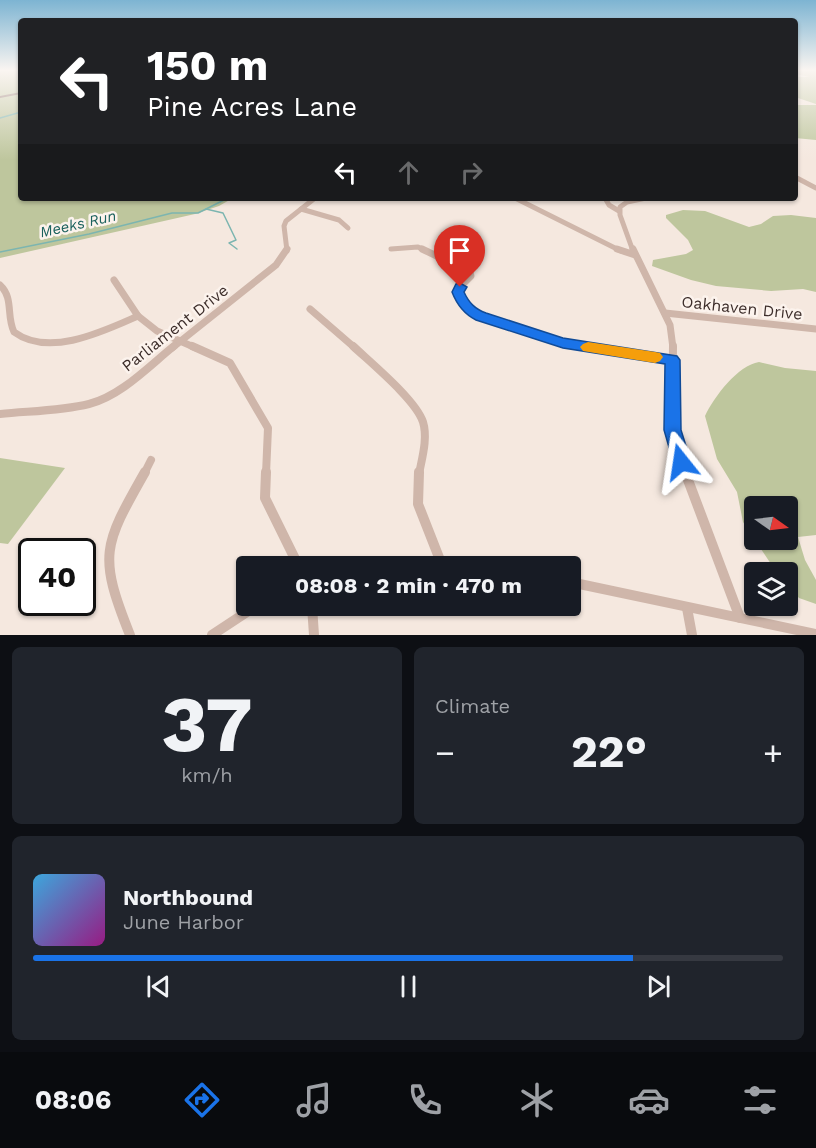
<!DOCTYPE html>
<meta charset="utf-8">
<style>
body{margin:0;font-family:"Work Sans",sans-serif;background:#20242c;color:#f1f3f6;height:100vh;display:flex;flex-direction:column;font-size:22px;white-space:nowrap}
*{box-sizing:border-box;margin:0}
p{font-size:20px;color:#9ea1a6}
.icon{flex:none;width:33px;height:33px;fill:none;stroke:currentColor;stroke-width:2;stroke-linecap:round;stroke-linejoin:round}
.map{position:relative;height:635px;overflow:hidden}
.drawer{display:flex;flex-direction:column;gap:12px;padding:12px;background:#0d0f14;flex:1}
.drawer>*{flex:none}
.hud{position:absolute;left:18px;top:18px;width:780px;height:183px;border-radius:6px;box-shadow:0 2px 4px #0004;background:#202124;color:#fff;overflow:hidden}
.needle{width:39px;rotate:104deg}
.controls{position:absolute;left:744px;top:496px;display:grid;gap:12px}
.controls a{display:grid;place-items:center;width:54px;height:54px;border-radius:6px;background:#171b24;box-shadow:0 2px 4px #0004;font-size:30px}
.speed{position:absolute;left:18px;top:538px;display:flex;gap:12px;font-size:30px;font-weight:700;text-align:center}
.speed>*{display:grid;place-content:center;width:78px;height:78px;border-radius:50%;background:#171b24;box-shadow:0 2px 4px #0004;line-height:1}
.speed .limit{border:3px solid #111;border-radius:9px;background:#fff;color:#111}
.pin{position:absolute;display:grid;place-items:center;width:51px;height:51px;color:#fff;margin:-62px -26px;border-radius:50% 50% 50% 0;rotate:-45deg;box-shadow:0 0 6px #0007}
.pin .icon{rotate:45deg}
.me{position:absolute;width:66px;margin:-33px;rotate:345deg;stroke-linejoin:round;filter:drop-shadow(0 0 4px #0008)}
.turn{display:flex;align-items:center;gap:21px;height:126px;padding:0 30px;font-size:27px}
.turn .icon{width:78px;height:78px;stroke-width:2.5}
.turn b{display:block;font-size:42px;line-height:51px}
.lanes{display:flex;align-items:center;height:57px;padding:0 30px;background:#0003;justify-content:center;gap:30px;direction:ltr}
.lanes .off{opacity:.35}
.big{font-size:45px;font-weight:700;line-height:1.1}
.drawer .card{flex:1;display:flex;flex-direction:column;justify-content:center;gap:9px;min-width:0;padding:0 21px;border-radius:9px;background:#20242c}
.drawer .dial{align-items:center;gap:0}
.dial b{font-size:78px;line-height:1}
.song{display:flex;align-items:center;gap:18px}
.cover{width:72px;height:72px;border-radius:9px;background:linear-gradient(135deg,hsl(200 70% 55%),hsl(310 70% 35%))}
.played{height:6px;border-radius:3px;background:linear-gradient(90deg,#1a73e8 80%,#363941 80%)}
.keys{display:flex;justify-content:space-around;direction:ltr}
.heat{display:flex;justify-content:space-between;align-items:center;font-size:33px;direction:ltr}
.drawer .tiles{flex:1;display:grid;gap:12px;grid-template-columns:1fr 1fr}
.card:last-child{grid-column:span 2}
.trip{position:absolute;left:236px;top:556px;width:345px;height:60px;border-radius:6px;background:#171b24;box-shadow:0 2px 4px #0004;font-weight:700;line-height:60px;text-align:center}
.tab-bar{display:flex;height:96px;justify-content:space-around;align-items:center;background:#090b0e;color:#9ea1a6}
.tab-bar .icon{width:42px;height:42px}
.tab-bar .active{color:#1a73e8}
.tab-bar b{font-size:27px;color:#f1f3f6}
.map>svg:first-child{display:block}
</style>
<div class="map">
<svg width="816" height="635" viewBox="0 0 816 635">
<rect width="100%" height="100%" fill="#f5e8df"/>
<g fill="#bec69d">
<polygon points="0,71 21,71 21,198 233,198 219,206 195,214 0,258"/>
<polygon points="795,71 816,71 816,104 795,97 795,77 810,77 795,74"/>
<polygon points="795,105 816,105 816,140 795,138"/>
<polygon points="683,210 705,211 749,227 761,224 773,216 791,215 816,218 816,292 803,289 771,291 716,286 691,280 652,266 653,260 686,254 693,250 688,240 666,218 666,215"/>
<path d="M759,362L785,368L816,371V535L798,537L805,560L816,580V604L799,598L788,585V573H777L755,540H788V507H754V539L743,522L737,492L717,459L705,416C714,397 738,365 759,362Z"/>
<polygon points="0,458 65,468 8,544 0,543"/>
</g>
<g fill="none" stroke-linecap="round" stroke-linejoin="round">
<g stroke="#7cb5b0" stroke-width="1.5">
<polyline points="0,118 21,112"/>
<polyline points="206,209 223,213 236,240 229,243 237,249"/>
<polyline points="0,252 89,234 172,213 198,213 228,198"/>
</g>
<g stroke="#cfb6aa" stroke-width="5">
<polyline points="795,177 816,188"/>
<polyline points="515,198 621,251"/>
<polyline points="605,198 609,205 619,211"/>
<polyline points="301,209 339,220 348,228"/>
<polyline points="391,249 418,247 426,251"/>
<polyline points="287,251 284,226 286,221 315,198"/>
<polyline points="633,251 620,215 620,207 627,202 646,198"/>
</g>
<g stroke="#cfb6aa" stroke-width="7">
<polyline points="422,249 470,272 471,276 460,287 459,295 472,312 481,316 563,343 595,348"/>
<polyline points="617,249 635,255"/>
<polyline points="633,249 670,325 673,348"/>
<polyline points="114,280 138,316 157,331 196,348"/>
<path d="M0,285C14,298 6,316 14,332C49,358 104,331 138,316"/>
<polyline points="310,309 355,348"/>
<polyline points="665,313 816,329"/>
<polyline points="172,348 276,265 287,249"/>
</g>
<g stroke="#cfb6aa" stroke-width="8">
<polyline points="192,346 230,363 268,428 266,474"/>
<path d="M353,346C371,363 416,400 423,422C428,438 422,458 419,474"/>
<polyline points="585,346 672,360"/>
<polyline points="673,346 672,430 685,474"/>
<path d="M0,414C29,411 61,411 89,404C121,396 149,366 174,346"/>
<polyline points="144,474 151,460"/>
</g>
<g stroke="#cfb6aa" stroke-width="10">
<polyline points="266,472 265,498 299,567"/>
<polyline points="419,472 418,504 440,560"/>
<polyline points="685,472 740,618"/>
<polyline points="404,567 452,561 500,567"/>
<polyline points="570,582 816,634"/>
<polyline points="312,606 314,635"/>
<polyline points="687,608 692,635"/>
<path d="M130,635C98,555 103,546 145,472"/>
<polyline points="212,635 256,606"/>
</g>
<polygon fill="#7f615a" fill-rule="evenodd" points="21,92 21,94 0,98 0,96"/>
</g>
<linearGradient id="sky" x2="0" y2="1"><stop stop-color="#7db4d2"/><stop offset="0.44" stop-color="#faf5f1"/><stop offset="1" stop-color="#faf5f1" stop-opacity="0"/></linearGradient>
<rect width="816" height="160" fill="url(#sky)"/>
<path fill="#1a73e8" stroke="#114b97" stroke-width="1.5" d="M460,283L467,287L464,292C469,303 475,309 486,313L563,338L677,356L680,360L681,430L691,462L688,468L681,471L675,468L664,430L665,364L563,348L476,320C464,314 457,305 452,292L456,284Z"/>
<polygon fill="#f59e0b" points="588,342 655,352 660,353 663,357 660,361 655,363 583,351 580,347 583,344"/>
<g text-anchor="middle" dominant-baseline="central" stroke-width="5" stroke-linejoin="round" paint-order="stroke">
<g font-size="15" font-style="italic" fill="#1b615d" stroke="#fcf3ed">
<text transform="translate(78 224) rotate(-13)">Meeks Run</text>
</g>
<g font-size="16" fill="#3c2d2a" stroke="#fcf3ed">
<text transform="translate(742 308) rotate(6)">Oakhaven Drive</text>
<text transform="translate(175 328) rotate(-38)">Parliament Drive</text>
</g>
</g>
</svg>
<div class="controls">
<a><svg class="needle" viewBox="-14 -14 28 28"><path d="M0-13l5 13h-10z" fill="#e53935"/><path d="M0 13l5-13h-10z" fill="#9ea1a6"/></svg></a>
<a><svg class="icon" aria-label="layers" viewBox="0 0 24 24"><path d="M12 4l9 5-9 5-9-5zM3 14l9 5 9-5"/></svg></a>
</div>
<div class="speed"><div class="limit">40</div></div>
<div class="pin" style="left:460px;top:287px;background:#d93025"><svg class="icon" aria-label="arrive" viewBox="0 0 24 24"><path d="M6 21V4h12l-3 4 3 4H6"/></svg></div>
<svg class="me" style="left:681px;top:462px" viewBox="-20 -20 40 40"><path d="M0-17L14 15 0 8-14 15z" fill="#1a73e8" stroke="#fff" stroke-width="4"/></svg>
<div class="trip">08:08 · 2 min · 470 m</div>
<div class="hud">
<div class="turn"><svg class="icon" aria-label="left" viewBox="0 0 24 24"><path d="M17 20v-9H6M10 6l-5 5 5 5"/></svg><div><b>150 m</b>Pine Acres Lane</div></div>
<div class="lanes"><svg class="icon" aria-label="left" viewBox="0 0 24 24"><path d="M17 20v-9H6M10 6l-5 5 5 5"/></svg><svg class="icon off" aria-label="ahead" viewBox="0 0 24 24"><path d="M12 20V5M6 11l6-6 6 6"/></svg><svg class="icon off" aria-label="right" viewBox="0 0 24 24"><path d="M7 20v-9h11M14 6l5 5-5 5"/></svg></div>
</div>
</div>
<section class="drawer">
<div class="tiles">
<div class="card dial"><b>37</b><p>km/h</p></div>
<div class="card"><p>Climate</p>
<div class="heat"><a>−</a><b class="big">22°</b><a>+</a></div>
</div>
<div class="card">
<div class="song"><i class="cover"></i><div><b>Northbound</b><p>June Harbor</p></div></div>
<div class="played"></div>
<div class="keys"><svg class="icon" aria-label="previous" viewBox="0 0 24 24"><path d="M18 5L8 12l10 7zM5 5v14"/></svg><svg class="icon" aria-label="pause" viewBox="0 0 24 24"><path d="M8 5v14M16 5v14"/></svg><svg class="icon" aria-label="next" viewBox="0 0 24 24"><path d="M6 5l10 7-10 7zM19 5v14"/></svg></div>
</div>
</div>
</section>
<nav class="tab-bar">
<b>08:06</b>
<svg class="icon active" aria-label="directions" viewBox="0 0 24 24"><path d="M12 3l9 9-9 9-9-9zM9 14v-3h6M13 9l2 2-2 2"/></svg>
<svg class="icon" aria-label="music" viewBox="0 0 24 24"><path d="M9 18V5l10-2v13"/><circle cx="6" cy="18" r="3"/><circle cx="16" cy="16" r="3"/></svg>
<svg class="icon" aria-label="phone" viewBox="0 0 24 24"><path d="M5 4h4l2 5-3 2q2 4 5 5l2-3 5 2v4C11 20 4 13 5 4z"/></svg>
<svg class="icon" aria-label="climate" viewBox="0 0 24 24"><path d="M12 3v18M4 7l16 10M4 17L20 7"/></svg>
<svg class="icon" aria-label="car" viewBox="0 0 24 24"><path d="M5 17H2v-5l4-1 3-4h7l3 4 3 1v5h-3M9 17h6M6 11h13"/><circle cx="7" cy="17" r="2"/><circle cx="17" cy="17" r="2"/></svg>
<svg class="icon" aria-label="filters" viewBox="0 0 24 24"><path d="M4 7h16M4 17h16"/><circle cx="9" cy="7" r="2"/><circle cx="15" cy="17" r="2"/></svg>
</nav>
